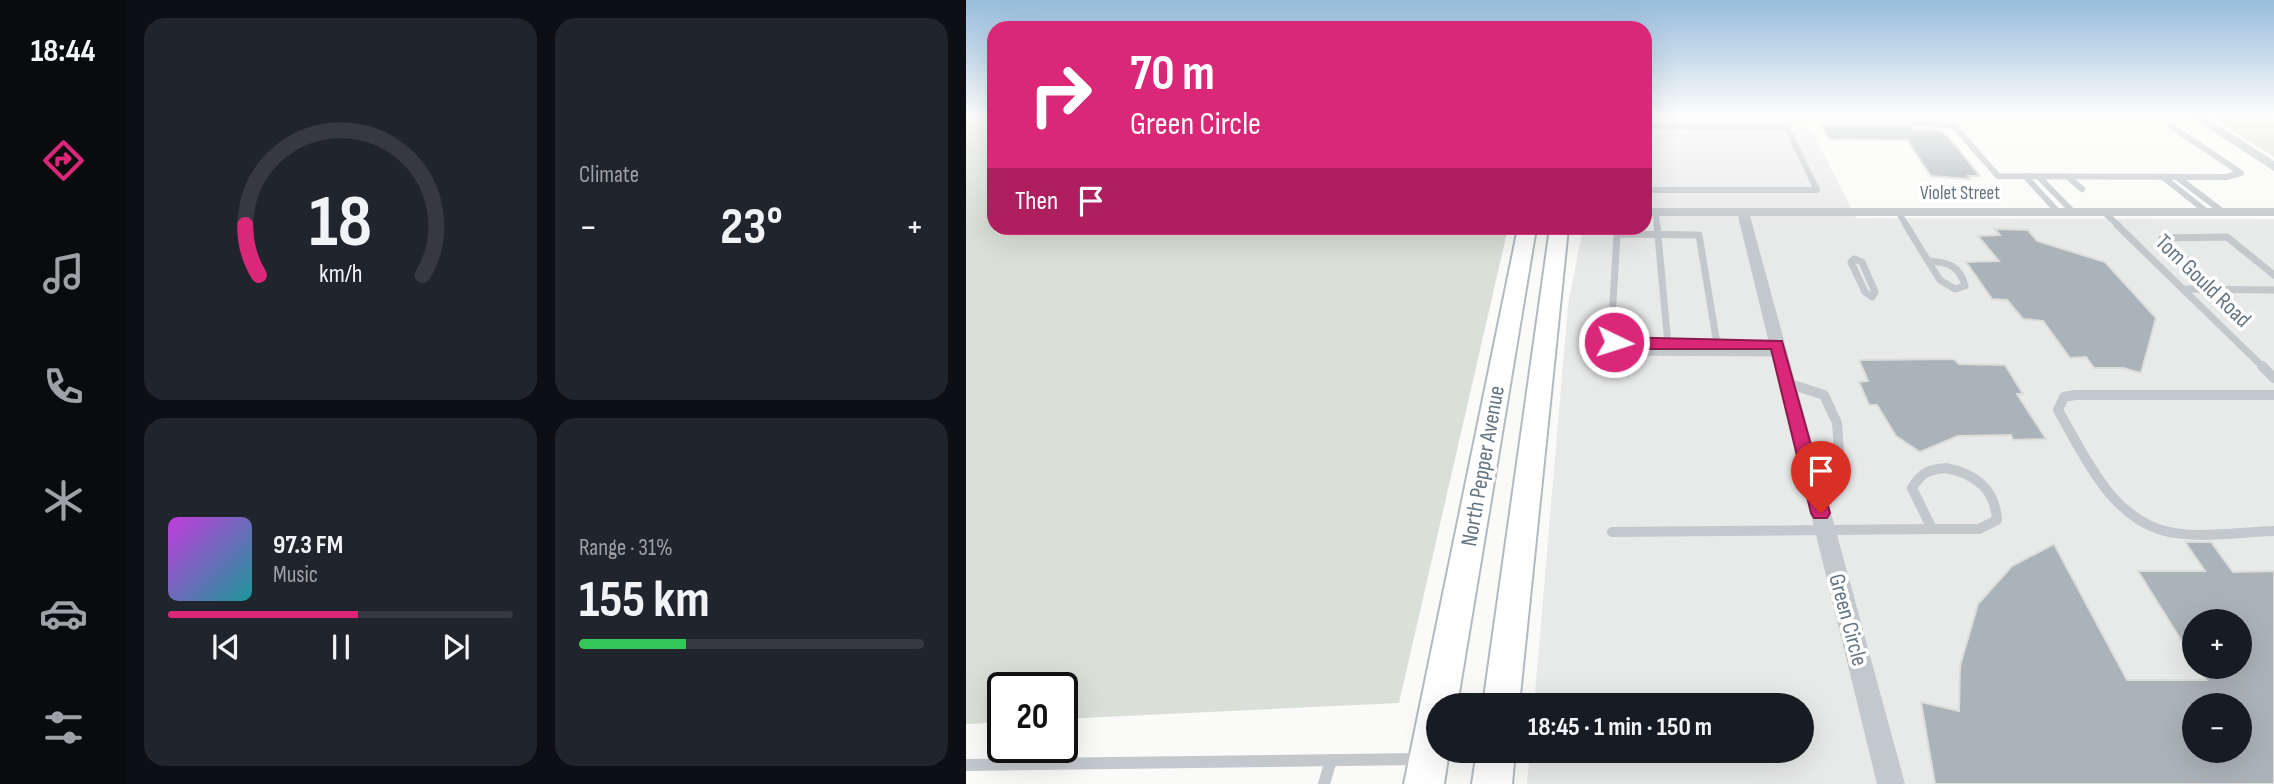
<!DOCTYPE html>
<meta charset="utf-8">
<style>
body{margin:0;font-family:"Sofia Sans Condensed",sans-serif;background:#20242c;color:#f1f3f6;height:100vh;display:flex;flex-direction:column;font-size:26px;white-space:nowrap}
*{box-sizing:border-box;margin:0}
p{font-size:23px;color:#9ea1a6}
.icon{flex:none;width:38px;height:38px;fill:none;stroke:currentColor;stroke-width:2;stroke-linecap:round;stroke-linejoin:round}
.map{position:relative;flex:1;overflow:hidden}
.drawer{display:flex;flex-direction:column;gap:18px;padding:18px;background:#0d0f14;width:840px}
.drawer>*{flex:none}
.guide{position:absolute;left:21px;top:21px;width:665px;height:214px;border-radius:21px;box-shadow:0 7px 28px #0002;background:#db2777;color:#fff;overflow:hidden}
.controls{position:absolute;left:1216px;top:609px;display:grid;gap:14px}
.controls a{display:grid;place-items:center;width:70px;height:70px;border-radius:50%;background:#171b24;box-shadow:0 7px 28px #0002;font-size:35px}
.speed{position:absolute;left:21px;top:672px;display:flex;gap:14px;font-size:35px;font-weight:700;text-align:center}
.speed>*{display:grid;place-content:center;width:91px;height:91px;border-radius:50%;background:#171b24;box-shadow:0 7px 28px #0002;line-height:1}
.speed .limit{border:4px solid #111;border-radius:10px;background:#fff;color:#111}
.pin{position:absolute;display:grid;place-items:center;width:60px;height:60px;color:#fff;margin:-72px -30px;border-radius:50% 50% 50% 0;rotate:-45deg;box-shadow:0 0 7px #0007}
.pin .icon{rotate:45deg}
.me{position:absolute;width:77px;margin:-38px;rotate:94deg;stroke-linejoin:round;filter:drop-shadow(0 0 5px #0008)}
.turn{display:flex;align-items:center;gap:24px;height:147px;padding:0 28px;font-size:32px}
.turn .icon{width:91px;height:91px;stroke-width:2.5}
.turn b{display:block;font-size:49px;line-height:60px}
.then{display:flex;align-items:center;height:66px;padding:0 28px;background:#0003;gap:14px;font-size:26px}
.big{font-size:52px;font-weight:700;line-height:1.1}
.drawer .tile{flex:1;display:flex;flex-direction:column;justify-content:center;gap:10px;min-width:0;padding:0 24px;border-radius:21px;background:#20242c}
.drawer .dial{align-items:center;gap:0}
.dial svg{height:182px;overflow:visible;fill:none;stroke:#363941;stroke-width:7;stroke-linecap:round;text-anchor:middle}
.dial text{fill:#f1f3f6;stroke:none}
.song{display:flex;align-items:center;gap:21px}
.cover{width:84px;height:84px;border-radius:10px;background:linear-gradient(135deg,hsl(290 70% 55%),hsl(180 70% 35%))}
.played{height:7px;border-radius:4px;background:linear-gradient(90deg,#db2777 55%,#363941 55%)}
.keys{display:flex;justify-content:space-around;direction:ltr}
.heat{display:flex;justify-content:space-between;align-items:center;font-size:38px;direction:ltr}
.charge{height:10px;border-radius:5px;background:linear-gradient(90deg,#34c759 31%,#363941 0)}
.drawer .tiles{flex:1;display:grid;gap:18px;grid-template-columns:repeat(2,1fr)}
.trip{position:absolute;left:460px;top:693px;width:388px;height:70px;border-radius:35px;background:#171b24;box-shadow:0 7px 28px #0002;font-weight:700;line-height:70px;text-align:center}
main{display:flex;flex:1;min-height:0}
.dock{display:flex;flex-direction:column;width:126px;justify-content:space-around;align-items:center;background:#090b0e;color:#9ea1a6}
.dock .icon{width:49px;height:49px}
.dock .current{color:#db2777}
.dock b{font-size:32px;color:#f1f3f6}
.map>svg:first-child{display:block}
</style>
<main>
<nav class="dock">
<b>18:44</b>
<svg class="icon current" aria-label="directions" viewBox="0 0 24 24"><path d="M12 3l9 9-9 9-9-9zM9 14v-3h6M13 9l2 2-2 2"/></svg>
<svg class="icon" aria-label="music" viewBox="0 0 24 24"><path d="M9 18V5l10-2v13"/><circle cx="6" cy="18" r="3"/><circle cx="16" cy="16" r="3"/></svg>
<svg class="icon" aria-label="phone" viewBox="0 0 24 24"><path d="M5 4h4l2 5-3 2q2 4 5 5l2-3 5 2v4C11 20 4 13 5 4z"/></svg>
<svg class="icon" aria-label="climate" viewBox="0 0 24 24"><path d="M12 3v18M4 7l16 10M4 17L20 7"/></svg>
<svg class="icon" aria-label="car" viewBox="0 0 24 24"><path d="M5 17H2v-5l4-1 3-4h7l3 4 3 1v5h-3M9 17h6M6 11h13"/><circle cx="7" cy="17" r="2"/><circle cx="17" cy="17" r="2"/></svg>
<svg class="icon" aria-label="filters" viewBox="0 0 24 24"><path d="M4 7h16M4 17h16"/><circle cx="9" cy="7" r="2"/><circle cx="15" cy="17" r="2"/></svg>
</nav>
<section class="drawer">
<div class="tiles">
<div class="tile dial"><svg viewBox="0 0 100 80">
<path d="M14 69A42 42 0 1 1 86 69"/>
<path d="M14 69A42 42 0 0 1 8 47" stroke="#db2777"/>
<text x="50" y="56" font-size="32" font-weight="700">18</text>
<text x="50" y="72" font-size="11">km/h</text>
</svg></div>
<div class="tile"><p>Climate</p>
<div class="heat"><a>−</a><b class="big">23°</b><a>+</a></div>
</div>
<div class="tile">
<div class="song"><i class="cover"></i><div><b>97.3 FM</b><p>Music</p></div></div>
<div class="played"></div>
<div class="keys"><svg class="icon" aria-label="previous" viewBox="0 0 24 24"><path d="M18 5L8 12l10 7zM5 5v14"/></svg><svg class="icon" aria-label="pause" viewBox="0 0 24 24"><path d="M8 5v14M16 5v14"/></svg><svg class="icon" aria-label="next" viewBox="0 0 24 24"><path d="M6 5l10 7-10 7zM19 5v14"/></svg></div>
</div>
<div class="tile"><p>Range · 31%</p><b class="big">155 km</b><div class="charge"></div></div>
</div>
</section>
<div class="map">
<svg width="1308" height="784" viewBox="0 0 1308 784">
<rect width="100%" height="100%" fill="#fafaf8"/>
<path fill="#e8e9e9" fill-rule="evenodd" d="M839,117L890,218L1308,219V784H561L564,751H836V705H568L602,305L617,228H679V118ZM1228,621H1274V667H1228ZM1228,705H1274V751H1228Z"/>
<g fill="#dadfd7">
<polygon points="1245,116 1308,116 1308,157 1245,117"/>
<polygon points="0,117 28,118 28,228 542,228 433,703 96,719 96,688 37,688 37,722 0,724"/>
</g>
<g fill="#aab3b9" stroke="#dcdcda" stroke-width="2" fill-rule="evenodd">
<polygon points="855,125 943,125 948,129 972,130 980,134 1014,176 1002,176 1004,179 965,176 941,140 863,139"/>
<polygon points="1029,229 1062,230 1071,241 1139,262 1190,318 1175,373 1157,368 1128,368 1120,357 1104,358 1077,321 1057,319 1041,300 1026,299 1000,262 1033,261 1012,236 1034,235"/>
<polygon points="988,359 993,364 1039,365 1057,394 1051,394 1080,439 1047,440 1045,435 992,436 954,452 930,436 911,405 903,405 893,382 902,381 893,360"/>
<path d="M1219,542H1245L1267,572L1308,571V784H969L955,702L993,711L994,666L1012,604L1046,566L1088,544L1161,680H1240L1232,667H1274V621H1228V661L1172,571H1239ZM1228,705H1274V751H1228Z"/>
</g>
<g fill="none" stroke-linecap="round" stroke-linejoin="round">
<defs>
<g id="secondary">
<polygon points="552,228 570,228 491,705 472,705 472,751 483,751 478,784 438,784"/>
<polygon points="584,228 602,228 553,705 517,705"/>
<polygon points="511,751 549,751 546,784 506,784"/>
</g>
</defs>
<use href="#secondary" stroke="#b3babf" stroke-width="4"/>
<g stroke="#c3c8cc" stroke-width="6">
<polyline points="948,123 988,126 1032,176 1260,177 1275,173 1205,126"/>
<polyline points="679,126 821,128 851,190 679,190"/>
<polyline points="1059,176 1092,212"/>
<polyline points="1073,177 1107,212"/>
<polyline points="1102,177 1116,189"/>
<polyline points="1197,177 1241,212"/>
<polyline points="1211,177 1257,212"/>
<polyline points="690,212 691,226"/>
<polyline points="932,212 941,226"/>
<polyline points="1138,212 1153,226"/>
</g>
<g stroke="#c3c8cc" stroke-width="7">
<polyline points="691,225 702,344"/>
<polyline points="940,225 962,261"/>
<polyline points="1151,225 1298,368"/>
<polygon points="651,234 733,235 751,344 648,342 645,336"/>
<polygon points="888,259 896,262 909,292 906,297 899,292 885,262"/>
<path d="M962,261C982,262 994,266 999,286L989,289L974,280Z"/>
<polyline points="1217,289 1308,290"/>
<polyline points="1252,289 1196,238 1261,237 1308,275"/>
<polyline points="751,344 811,344"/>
<polyline points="646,352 813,353"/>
</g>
<g stroke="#c3c8cc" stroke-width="10">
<polyline points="1296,366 1308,378"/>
<polyline points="821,383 858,395 871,423 873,452 842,463"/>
<path d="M1308,395H1109L1098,397L1092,410C1117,453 1143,514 1195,530C1229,540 1273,532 1308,531"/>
<path d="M980,468C1010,474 1029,489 1031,520L1013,529H966L946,488C955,473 963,469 980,468Z"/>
<polyline points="646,532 966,529"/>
</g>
<g stroke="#c3c8cc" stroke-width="12">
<polyline points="0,765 453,759"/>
<polyline points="358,784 365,760"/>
</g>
<polygon fill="#c3c8cc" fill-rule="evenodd" points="679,208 1308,208 1308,216 784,216 939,784 911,784 772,216 679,216"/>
<polygon fill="#c3c8cc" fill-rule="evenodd" points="1224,116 1238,116 1308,161 1308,171"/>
<use href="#secondary" fill="#fff" fill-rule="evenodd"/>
</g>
<linearGradient id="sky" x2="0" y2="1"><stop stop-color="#96bcdc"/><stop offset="0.51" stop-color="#fdfdfc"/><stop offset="1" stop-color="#fdfdfc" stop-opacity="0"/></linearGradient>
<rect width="1308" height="226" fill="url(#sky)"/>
<polygon fill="#db2777" stroke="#8e194d" stroke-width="2" points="648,337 816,341 864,513 861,518 848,518 845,513 805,349 655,349 641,342"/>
<g text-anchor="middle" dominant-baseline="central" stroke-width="7" stroke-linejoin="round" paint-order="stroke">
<g font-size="19" fill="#657683" stroke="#fff">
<text x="994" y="193">Violet Street</text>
</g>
<g font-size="23" fill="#657683" stroke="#fff">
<text transform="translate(1237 281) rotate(44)">Tom Gould Road</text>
<text transform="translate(517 466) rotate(-80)">North Pepper Avenue</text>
<text transform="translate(882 620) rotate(75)">Green Circle</text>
</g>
</g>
</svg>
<div class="controls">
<a>+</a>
<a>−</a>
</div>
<div class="speed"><div class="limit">20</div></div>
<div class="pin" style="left:855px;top:513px;background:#d93025"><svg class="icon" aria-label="arrive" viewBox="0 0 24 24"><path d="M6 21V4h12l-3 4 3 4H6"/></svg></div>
<svg class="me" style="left:648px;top:342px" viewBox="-20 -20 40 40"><circle r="17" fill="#db2777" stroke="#fff" stroke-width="3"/><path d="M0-11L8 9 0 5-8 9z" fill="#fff"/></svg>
<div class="trip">18:45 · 1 min · 150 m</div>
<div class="guide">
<div class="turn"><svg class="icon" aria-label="right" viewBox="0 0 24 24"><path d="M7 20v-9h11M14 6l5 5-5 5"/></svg><div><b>70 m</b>Green Circle</div></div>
<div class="then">Then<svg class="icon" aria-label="arrive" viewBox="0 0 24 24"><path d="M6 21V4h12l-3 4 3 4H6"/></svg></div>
</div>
</div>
</main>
